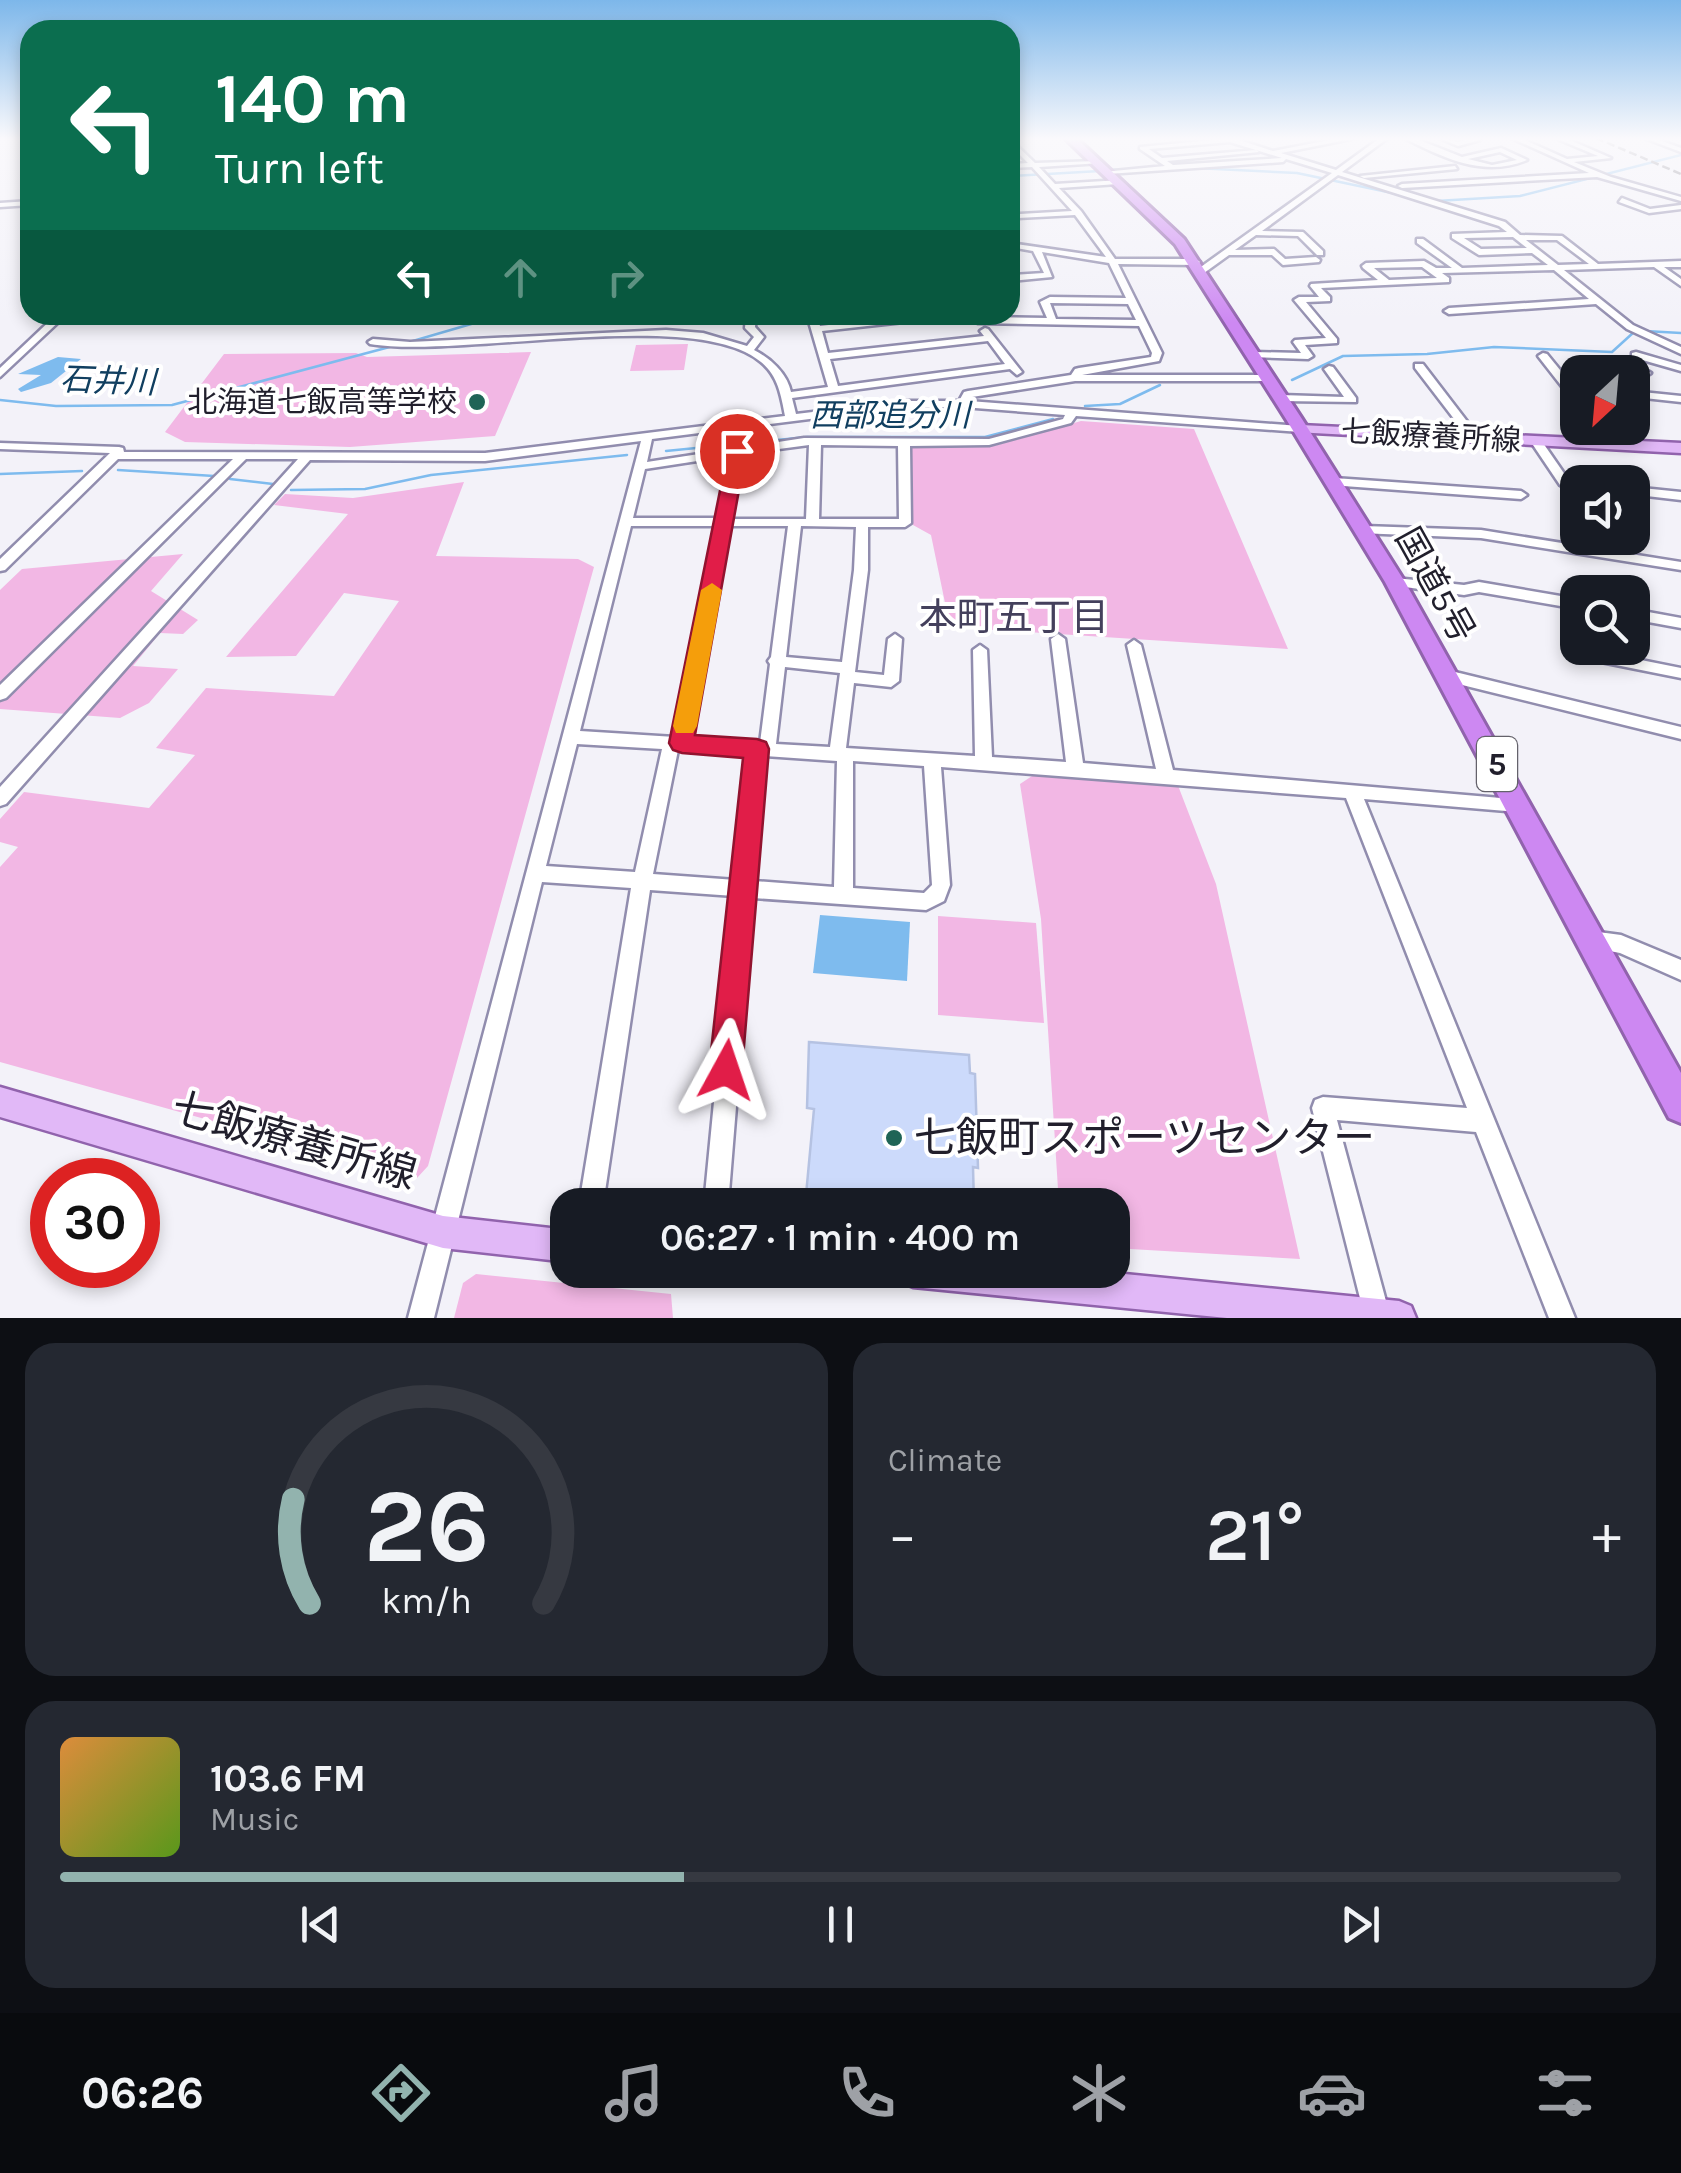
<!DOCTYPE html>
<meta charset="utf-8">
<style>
body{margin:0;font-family:Karla,"Noto Sans JP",sans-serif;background:#242831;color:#f1f3f6;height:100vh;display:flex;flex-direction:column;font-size:38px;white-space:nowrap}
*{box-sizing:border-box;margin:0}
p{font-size:32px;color:#9ea1a6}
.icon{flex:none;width:55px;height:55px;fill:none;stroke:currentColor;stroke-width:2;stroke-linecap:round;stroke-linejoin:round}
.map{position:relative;height:1318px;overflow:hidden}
.drawer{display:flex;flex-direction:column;gap:25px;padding:25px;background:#0d0f14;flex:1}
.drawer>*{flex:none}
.top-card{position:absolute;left:20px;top:20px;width:1000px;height:305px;border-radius:30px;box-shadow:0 5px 15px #0003;background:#0b6e4f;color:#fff;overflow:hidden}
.needle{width:65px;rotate:206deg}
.tools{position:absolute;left:1560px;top:355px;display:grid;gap:20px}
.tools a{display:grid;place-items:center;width:90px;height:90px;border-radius:20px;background:#171b24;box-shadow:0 5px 15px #0003;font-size:50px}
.speed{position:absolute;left:30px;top:1158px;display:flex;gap:20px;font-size:50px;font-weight:700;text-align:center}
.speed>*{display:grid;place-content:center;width:130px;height:130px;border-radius:50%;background:#171b24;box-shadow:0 5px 15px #0003;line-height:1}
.speed .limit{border:15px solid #d22;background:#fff;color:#111}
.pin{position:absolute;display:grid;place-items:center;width:85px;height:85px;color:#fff;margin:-42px;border:5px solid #fff;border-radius:50%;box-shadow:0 2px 10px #0007}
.me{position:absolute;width:110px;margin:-55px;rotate:5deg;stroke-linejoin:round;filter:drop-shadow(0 0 8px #0008)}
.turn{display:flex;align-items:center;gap:35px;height:210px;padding:0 30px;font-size:45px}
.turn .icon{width:130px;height:130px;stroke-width:2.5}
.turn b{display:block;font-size:70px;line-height:85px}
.lanes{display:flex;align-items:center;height:95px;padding:0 30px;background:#0003;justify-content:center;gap:50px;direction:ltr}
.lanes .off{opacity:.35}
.big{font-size:75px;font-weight:600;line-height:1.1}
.drawer .tile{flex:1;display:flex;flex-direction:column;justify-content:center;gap:15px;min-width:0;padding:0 35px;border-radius:30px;background:#242831}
.drawer .dial{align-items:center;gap:0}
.dial svg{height:260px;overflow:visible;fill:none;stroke:#363941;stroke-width:7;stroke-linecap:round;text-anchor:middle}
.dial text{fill:#f1f3f6;stroke:none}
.song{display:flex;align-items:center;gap:30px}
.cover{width:120px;height:120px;border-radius:15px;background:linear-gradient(135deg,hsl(30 70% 55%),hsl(90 70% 35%))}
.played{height:10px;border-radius:5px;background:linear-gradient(90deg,#92b3ae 40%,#363941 40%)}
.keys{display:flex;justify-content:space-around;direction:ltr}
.heat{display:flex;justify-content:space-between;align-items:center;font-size:55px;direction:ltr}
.drawer .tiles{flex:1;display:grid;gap:25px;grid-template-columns:1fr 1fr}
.tile:last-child{grid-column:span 2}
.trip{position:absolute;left:550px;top:1188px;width:580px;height:100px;border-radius:30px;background:#171b24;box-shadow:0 5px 15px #0003;font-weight:600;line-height:100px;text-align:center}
.dock{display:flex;height:160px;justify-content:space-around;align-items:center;background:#090b0e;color:#9ea1a6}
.dock .icon{width:70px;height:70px}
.dock .active{color:#92b3ae}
.dock b{font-size:45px;color:#f1f3f6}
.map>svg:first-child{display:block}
</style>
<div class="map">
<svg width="1681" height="1318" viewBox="0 0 1681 1318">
<rect width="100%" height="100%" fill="#f3f2f9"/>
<g fill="#f2b7e4">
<polygon points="688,344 684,370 630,371 636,345"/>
<polygon points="531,352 495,436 350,447 185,442 165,432 224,354 356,353 367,357"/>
<polygon points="1081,421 1194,429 1288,649 950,627 931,535 913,525 908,446 994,446"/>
<polygon points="464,482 436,556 578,559 594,567 428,1166 417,1178 0,1062 0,867 18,847 0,842 0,819 24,792 149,808 195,755 156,748 206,688 334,696 399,601 344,593 296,656 226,657 348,514 274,505 285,494 353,498"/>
<polygon points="183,554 151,591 198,620 183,634 160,633 133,666 178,669 149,703 120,718 0,709 0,590 22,569"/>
<polygon points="1038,772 1177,783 1216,884 1300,1259 1113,1248 1112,1205 1059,1205 1041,919 1020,784"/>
<polygon points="938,916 1036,923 1044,1023 938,1015"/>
<polygon points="476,1274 671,1294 673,1318 454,1318 463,1283"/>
</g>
<g fill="#7ebbee">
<polygon points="58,357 81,359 51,383 21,392 18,389 41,375 18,374"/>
<polygon points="820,915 910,922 907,981 813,973"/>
</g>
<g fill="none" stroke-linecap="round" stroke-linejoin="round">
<g stroke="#7ebbee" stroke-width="2.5">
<polyline points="1195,168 1297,173 1397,194"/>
<polyline points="1110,170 1135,169"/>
<polyline points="1010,176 1100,171"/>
<polyline points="1436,201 1520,196 1681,155"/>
<polyline points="1645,331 1681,333"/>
<polyline points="406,343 502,315"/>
<polyline points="1292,380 1343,356 1427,354 1494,347 1612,352 1634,332"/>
<polyline points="0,400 56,406 172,405 397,345"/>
<polyline points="1085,406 1120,404 1160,385"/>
<polyline points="666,451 807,437 985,437 1053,419"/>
<polyline points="118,470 214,476"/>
<polyline points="0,474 82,471"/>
<polyline points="230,479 273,484"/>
<polyline points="291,490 365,489 431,475 627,455"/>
</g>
</g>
<polygon fill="#ccdafb" stroke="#b5c2e2" stroke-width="2.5" points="809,1042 969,1055 970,1073 975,1074 978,1168 973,1167 974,1205 914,1205 806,1195 814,1109 807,1108"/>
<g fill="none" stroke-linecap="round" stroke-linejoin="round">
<defs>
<g id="minor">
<path d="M1233,138L1273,151L1340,138H1356L1281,153L1336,170L1380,138H1388L1342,172L1505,222L1520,235L1562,236L1598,264L1681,261V267H1664L1681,279V286L1654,267L1564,270L1633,325L1681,347V354L1627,329L1596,304L1449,314L1444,311L1449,308L1589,299L1554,270L1442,273L1449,278V282L1321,288L1330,297V301L1306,302L1337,339V343L1305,345L1313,356L1308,359L1250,357V353L1254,352L1301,353L1293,342L1295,340L1326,338L1294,300L1299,297H1319L1310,286L1311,284L1378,280L1363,268L1362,266L1366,263L1424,261L1436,268H1452L1417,243V239H1423L1462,268L1548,265L1532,253L1479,255L1452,238V234L1507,232L1499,226L1338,175L1262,231L1303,232L1323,251V255H1317L1298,236L1256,235L1235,250L1274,249L1285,259L1316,257L1320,260L1319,262L1283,265L1272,255H1229L1204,273H1198V269L1332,173L1286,159L1283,162L1107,174L1103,172L1165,166L1140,149V147ZM1230,142L1282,158L1173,165L1167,161L1259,152L1256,150L1162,158L1149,149ZM1513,237L1527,248L1481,249L1464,238ZM1526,240H1557L1589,264L1558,265ZM1422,267L1437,278L1389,280L1374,268Z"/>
<path d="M1404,138H1414L1462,157L1501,148L1527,160C1484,178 1444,158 1404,138ZM1500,152L1517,160L1492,165L1468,159Z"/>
<polygon points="1439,138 1458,142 1470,138 1480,140 1458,146"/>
<polygon points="1511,138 1520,138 1567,159 1598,156 1555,138 1565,138 1611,158 1574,162 1611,177 1681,197 1681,201 1597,177 1402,188 1398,186 1402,184 1589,173"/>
<polygon points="1644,138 1654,138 1681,148 1681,152"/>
<path d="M1010,139L1035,163L1098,161L1101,163L1039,167L1055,184L1121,180L1118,184L1059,188L1081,211L1115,259H1196L1200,262L1196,265L1118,264L1162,353L1159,361L1082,375H1268L1273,378L1268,381H1075L972,397L969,401L1300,426L1306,429L1300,432L1076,416L1071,423L989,445L910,446L911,523L905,527H868V570L855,672L884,675L888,639L895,634L902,639L899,681L891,687L854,683L846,748L975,756L973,650L980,645L987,650L992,757L1066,762L1051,639L1058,634L1065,639L1083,763L1156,769L1127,645L1134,640L1141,645L1173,770L1524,800L1527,805L1524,810L1518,812L1364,799L1575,1318H1549L1476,1132L1337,1120L1390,1316L1389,1318H1365L1312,1108L1315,1100L1323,1097L1467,1108L1346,798L941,767L950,885L944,901L926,910L753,898L728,1205H704L734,896L650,890L603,1205H579L631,888L542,882L434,1318H408L641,441L485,461L310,460L6,804L0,806V787L298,459H246L6,698L0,700V685L233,459H118L5,570L0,571V559L110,453L0,449V443L119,447L123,448L124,452L485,453L785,416C781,395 778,376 761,362C695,306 463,359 370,344L368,342L373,339L410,342L666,330L703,333L747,346L754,337L745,328L746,315H756L755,327L764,337L754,350C770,358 787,373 791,392L828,387L807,315H817L820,326L915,315H945L940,318L822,331L828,353L984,336L980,331L985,328L988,329L1022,372L1017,375L1010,369L792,398L796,414L905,401H959L964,392L968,391L1071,375L1075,369L1079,368L1151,357L1152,353L1139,326L978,323L973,320L978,317L1047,318L1040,302L1050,297L1126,298L1109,263L1042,252L1052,277L1010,281V275L1044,273L1033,251L1010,247V243L1106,257L1075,215L1018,218L1010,214V209L1020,214L1072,211L1032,167L1010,168V164L1028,163L1010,145ZM1050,303L1128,304L1136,320L1056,319ZM988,341L1005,364L838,386L830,359ZM905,407H962L1065,415L1063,419L989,439L804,438L647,462L652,439ZM809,445L806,519H731L742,454ZM821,445L898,446L899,519H819ZM730,456L718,518H633L645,469ZM631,526H716L675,737L580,731ZM729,526H788L771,657L768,661L770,664L760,743L691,738ZM801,526L856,527L854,570L842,662L786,657ZM785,667L840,673L830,747L776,744ZM577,744L662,749L635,872L546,866ZM678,750L748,755L736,880L653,874ZM765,756L837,761L834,887L754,881ZM853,761L924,766L932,885L924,893L853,888Z"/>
<polygon points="1455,166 1457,169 1364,178 1360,176"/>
<polygon points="1622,198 1650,209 1681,205 1681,209 1649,213 1619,202"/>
<polygon points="30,201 30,205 0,207 0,203"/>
<polygon points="56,315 66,315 0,377 0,368"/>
<polygon points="1636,352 1681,365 1681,371 1632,357 1632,353"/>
<polygon points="1543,353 1547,354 1578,392 1578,403 1574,402 1538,356"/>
<polygon points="1415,364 1423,364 1479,437 1479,441 1471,441 1415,368"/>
<polygon points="1329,366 1333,367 1356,398 1356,402 1281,401 1276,398 1281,395 1344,397 1324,369"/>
<polygon points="1622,369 1646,370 1651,373 1646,376 1617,372"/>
<polygon points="1632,383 1642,392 1681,396 1681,402 1635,397 1632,394"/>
<polygon points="1594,428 1605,428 1620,446 1618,448 1610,448"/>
<polygon points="1537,439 1541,440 1572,485 1570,488 1566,489 1560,485 1531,442"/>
<polygon points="1334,478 1521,491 1527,495 1521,499 1330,485 1328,482"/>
<polygon points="1642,488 1681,492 1681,500 1638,495 1636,492"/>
<polygon points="1364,526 1481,530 1681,562 1681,570 1481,538 1359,533 1358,530 1359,527"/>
<polygon points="1395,578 1464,585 1479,582 1578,599 1578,609 1479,592 1464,595 1390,585 1388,582 1390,579"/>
<polygon points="1632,609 1681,618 1681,628 1632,619"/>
<polygon points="1606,653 1681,668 1681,678 1601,662 1599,658 1601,654"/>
<polygon points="1447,670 1681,727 1681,739 1442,680 1439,676 1442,672"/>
<polygon points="1591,931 1621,935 1681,960 1681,980 1620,953 1584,946 1581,940 1584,934"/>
</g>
<g id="major">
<polygon points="1300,425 1681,443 1681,453 1295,432 1293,429"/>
<polygon points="0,1087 443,1216 568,1230 568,1262 443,1248 0,1117"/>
<polygon points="896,1270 1084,1270 1399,1301 1411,1306 1416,1318 1227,1318 913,1287 901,1282"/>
</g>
<polygon id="highway" points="1065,138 1076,138 1184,239 1302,419 1405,582 1681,1073 1681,1123 1669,1118 1385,582 1286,419 1175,244"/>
</defs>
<use href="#minor" stroke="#918dae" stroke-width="5"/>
<use href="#major" stroke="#9163ad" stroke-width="5"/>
<use href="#highway" stroke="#9163ad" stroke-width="6"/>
<use href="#minor" fill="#fff" fill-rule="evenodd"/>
<use href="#major" fill="#e1b8f7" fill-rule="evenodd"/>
<use href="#highway" fill="#cd88f2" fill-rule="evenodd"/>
<polyline stroke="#605e69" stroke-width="2.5" stroke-dasharray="8 4" stroke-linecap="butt" points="1596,138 1681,174"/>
</g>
<linearGradient id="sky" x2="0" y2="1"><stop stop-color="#7db7ea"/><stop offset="0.43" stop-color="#faf9fc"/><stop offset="1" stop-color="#faf9fc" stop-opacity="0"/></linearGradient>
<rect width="1681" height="323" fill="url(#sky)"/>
<polygon fill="#e11d48" stroke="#92132f" stroke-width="2.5" points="737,445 746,451 695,735 757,739 766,742 769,749 742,1070 737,1081 726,1086 714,1081 709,1070 743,758 682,753 673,750 669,743 728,451"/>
<polygon fill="#f59e0b" points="712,583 722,590 697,726 693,733 676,733 673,726 701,590"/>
<g fill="#1f6456" stroke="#fff" stroke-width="4">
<circle cx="477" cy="402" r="10"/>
<circle cx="894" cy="1138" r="10"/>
</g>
<g text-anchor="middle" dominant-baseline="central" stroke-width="8" stroke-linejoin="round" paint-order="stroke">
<g font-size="30" fill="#211f2c" stroke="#fff" text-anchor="end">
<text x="457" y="402">北海道七飯高等学校</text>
</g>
<g font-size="30" fill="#211f2c" stroke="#fff">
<text transform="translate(1431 436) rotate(3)">七飯療養所線</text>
</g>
<g font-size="32" font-style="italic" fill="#113f60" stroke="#fff">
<text transform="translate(108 381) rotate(2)">石井川</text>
<text x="890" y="415">西部追分川</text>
</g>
<rect fill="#fff" stroke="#64626b" stroke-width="2.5" x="1477" y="737" width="40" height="54" rx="8"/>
<g font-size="32" font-weight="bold" fill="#211f2c">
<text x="1497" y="764">5</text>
</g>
<g font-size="35" fill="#211f2c" stroke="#fff">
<text transform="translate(1435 585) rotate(61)">国道5号</text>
</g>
<g font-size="38" fill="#44405c" stroke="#fff">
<text x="1014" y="617">本町五丁目</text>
</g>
<g font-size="42" fill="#211f2c" stroke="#fff" text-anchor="start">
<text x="914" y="1138">七飯町スポーツセンター</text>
</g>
<g font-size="42" fill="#211f2c" stroke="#fff">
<text transform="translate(294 1141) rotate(16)">七飯療養所線</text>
</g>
</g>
</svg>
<div class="tools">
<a><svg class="needle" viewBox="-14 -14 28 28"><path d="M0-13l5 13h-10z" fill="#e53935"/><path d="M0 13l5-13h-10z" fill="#9ea1a6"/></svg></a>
<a><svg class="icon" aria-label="sound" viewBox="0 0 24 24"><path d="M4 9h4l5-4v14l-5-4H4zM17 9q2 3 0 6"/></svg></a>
<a><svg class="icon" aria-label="search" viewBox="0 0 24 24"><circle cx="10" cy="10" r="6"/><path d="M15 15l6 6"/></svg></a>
</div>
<div class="speed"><div class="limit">30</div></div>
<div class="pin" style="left:737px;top:451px;background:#d93025"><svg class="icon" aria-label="arrive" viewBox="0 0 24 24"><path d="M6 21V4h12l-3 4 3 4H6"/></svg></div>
<svg class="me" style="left:726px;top:1070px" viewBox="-20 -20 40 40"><path d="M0-17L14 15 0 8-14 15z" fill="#e11d48" stroke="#fff" stroke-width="4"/></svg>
<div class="trip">06:27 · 1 min · 400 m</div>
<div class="top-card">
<div class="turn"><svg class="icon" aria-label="left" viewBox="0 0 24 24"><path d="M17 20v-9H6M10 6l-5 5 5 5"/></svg><div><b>140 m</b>Turn left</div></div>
<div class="lanes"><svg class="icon" aria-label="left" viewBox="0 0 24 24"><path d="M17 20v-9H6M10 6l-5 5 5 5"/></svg><svg class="icon off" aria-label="ahead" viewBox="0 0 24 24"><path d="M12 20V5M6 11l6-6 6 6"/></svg><svg class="icon off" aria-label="right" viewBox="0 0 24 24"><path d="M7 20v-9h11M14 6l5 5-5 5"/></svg></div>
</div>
</div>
<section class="drawer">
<div class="tiles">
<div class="tile dial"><svg viewBox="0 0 100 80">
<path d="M14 69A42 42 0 1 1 86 69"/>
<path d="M14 69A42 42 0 0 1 9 37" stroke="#92b3ae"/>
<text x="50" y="56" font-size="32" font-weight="700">26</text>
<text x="50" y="72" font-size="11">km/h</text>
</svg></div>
<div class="tile"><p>Climate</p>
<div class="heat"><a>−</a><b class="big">21°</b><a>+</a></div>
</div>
<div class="tile">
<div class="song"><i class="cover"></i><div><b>103.6 FM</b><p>Music</p></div></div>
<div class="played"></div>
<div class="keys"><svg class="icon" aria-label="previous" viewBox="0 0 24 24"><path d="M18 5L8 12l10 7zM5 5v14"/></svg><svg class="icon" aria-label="pause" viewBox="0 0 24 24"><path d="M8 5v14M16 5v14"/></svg><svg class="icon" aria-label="next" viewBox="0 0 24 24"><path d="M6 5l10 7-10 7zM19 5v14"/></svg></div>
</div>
</div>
</section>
<nav class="dock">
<b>06:26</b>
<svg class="icon active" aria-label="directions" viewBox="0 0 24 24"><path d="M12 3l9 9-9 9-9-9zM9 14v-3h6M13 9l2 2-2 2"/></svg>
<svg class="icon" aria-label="music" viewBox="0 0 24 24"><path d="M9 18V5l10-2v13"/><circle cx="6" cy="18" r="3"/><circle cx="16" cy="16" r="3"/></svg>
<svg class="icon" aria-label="phone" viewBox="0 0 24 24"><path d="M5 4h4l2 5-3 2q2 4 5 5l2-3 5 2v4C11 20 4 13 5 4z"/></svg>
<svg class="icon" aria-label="climate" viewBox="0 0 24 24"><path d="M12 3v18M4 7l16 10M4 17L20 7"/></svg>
<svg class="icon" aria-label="car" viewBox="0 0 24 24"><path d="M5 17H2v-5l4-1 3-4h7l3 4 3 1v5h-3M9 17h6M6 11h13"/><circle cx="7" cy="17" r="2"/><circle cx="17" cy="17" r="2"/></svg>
<svg class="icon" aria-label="filters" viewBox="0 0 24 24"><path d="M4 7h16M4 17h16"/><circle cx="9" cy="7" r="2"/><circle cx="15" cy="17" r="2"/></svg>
</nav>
